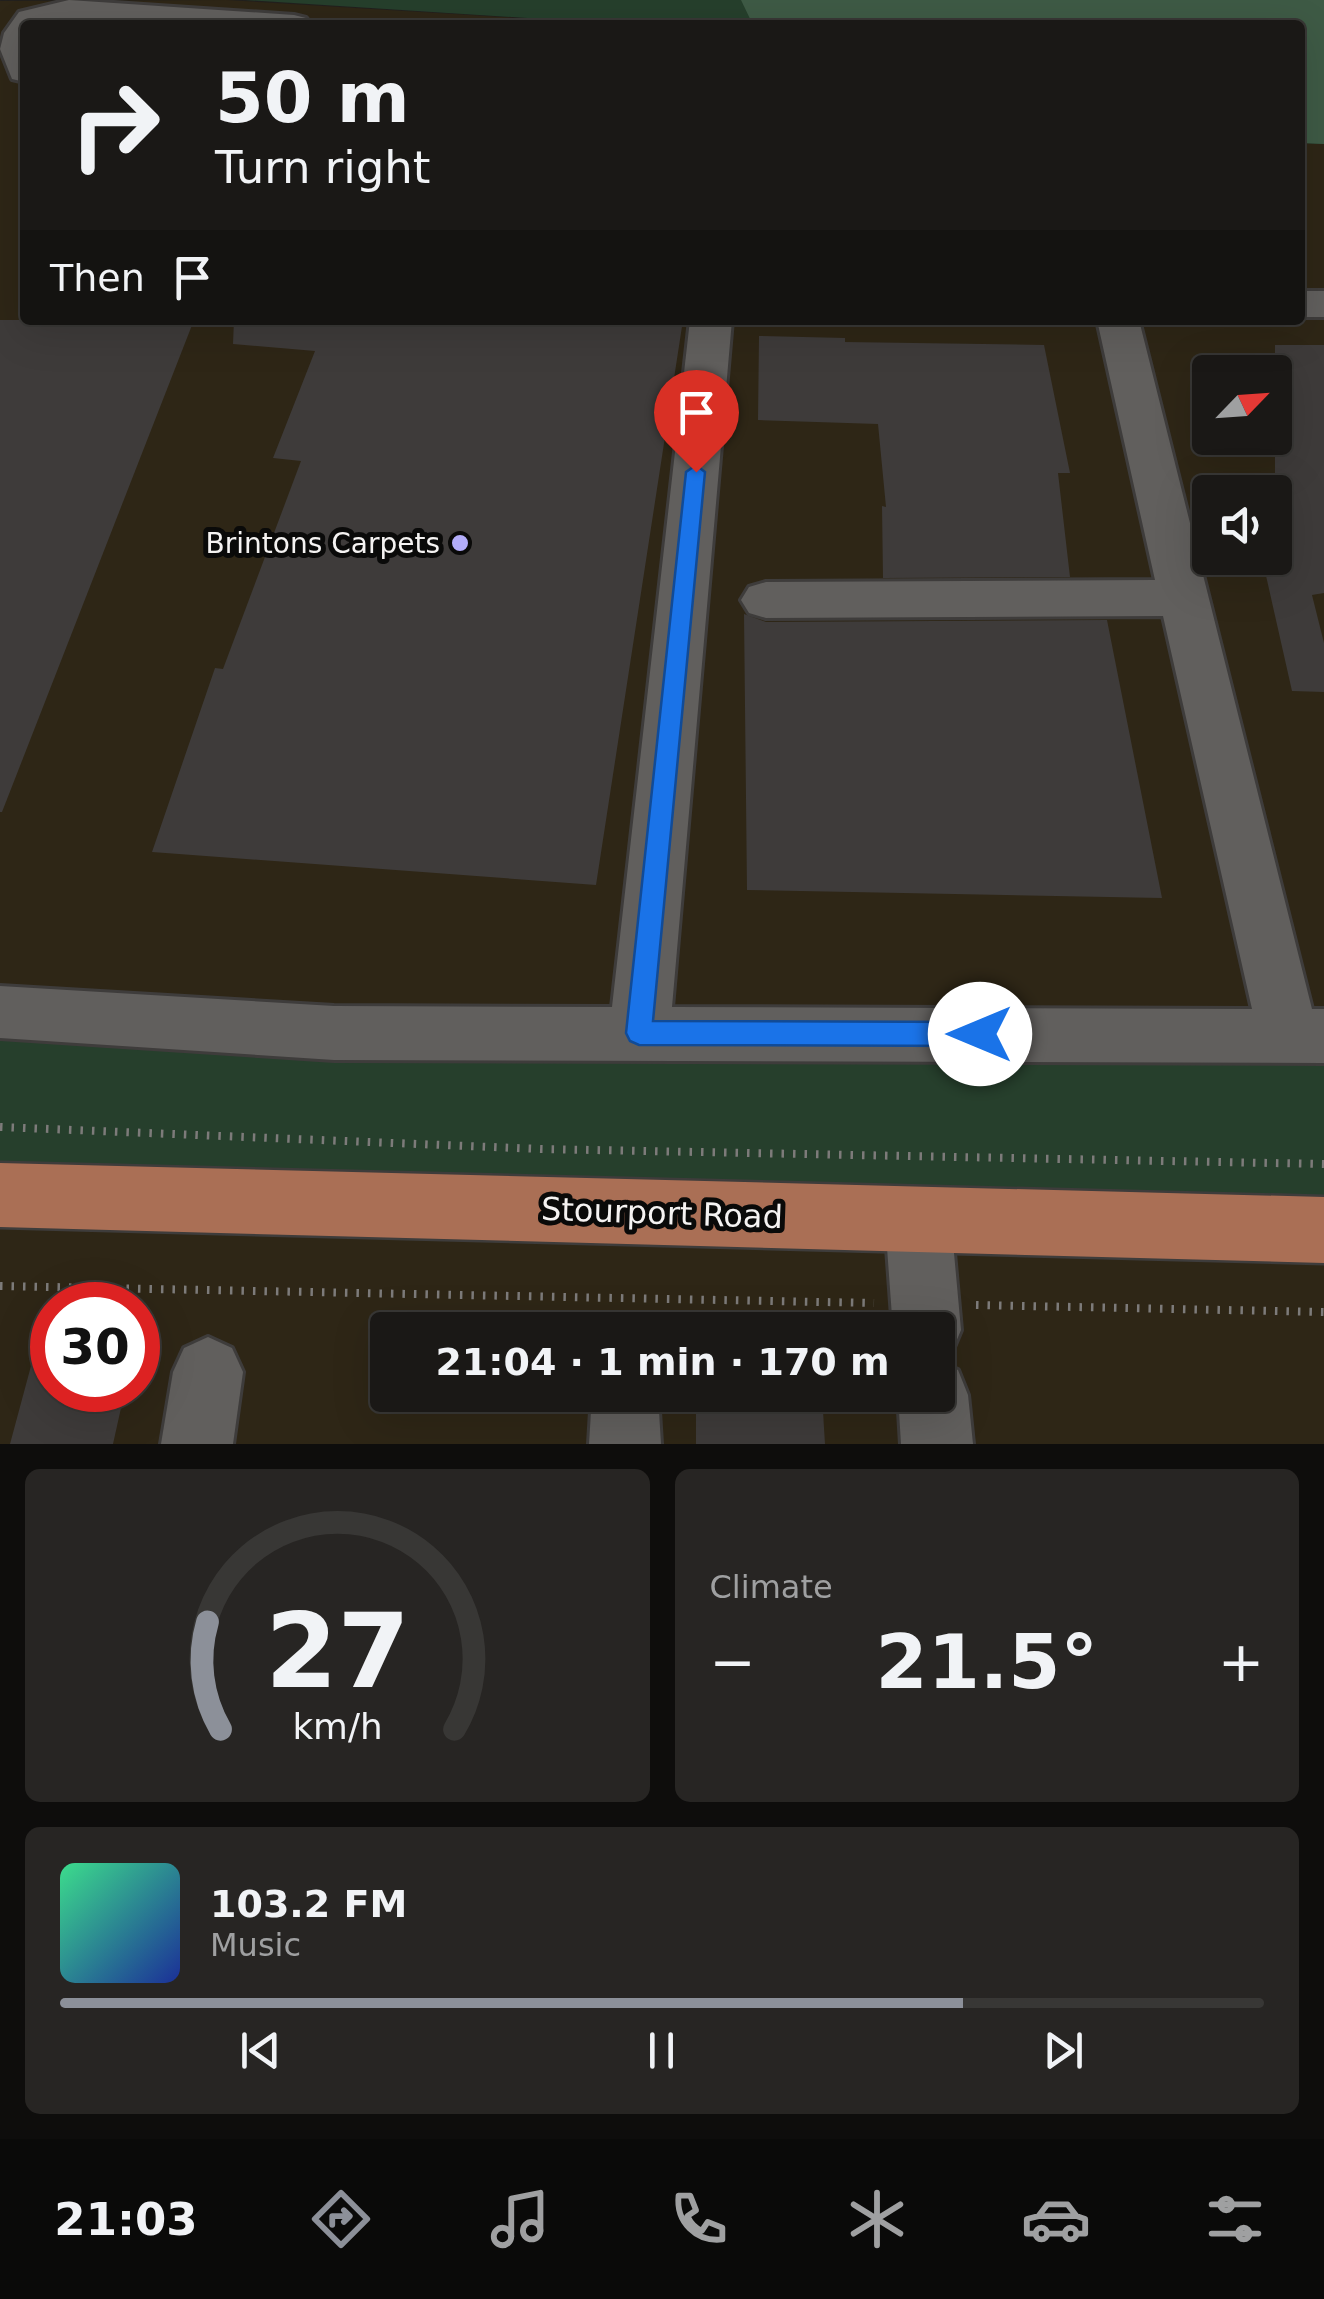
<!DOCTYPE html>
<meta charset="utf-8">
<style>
body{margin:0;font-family:"DejaVu Sans",sans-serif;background:#272523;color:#f1f3f6;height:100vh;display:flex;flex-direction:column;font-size:38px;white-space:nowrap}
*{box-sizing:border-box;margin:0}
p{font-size:32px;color:#9fa0a1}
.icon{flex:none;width:55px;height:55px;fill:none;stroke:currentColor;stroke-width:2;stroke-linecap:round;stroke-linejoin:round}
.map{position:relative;height:1444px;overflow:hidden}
.details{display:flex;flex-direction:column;gap:25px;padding:25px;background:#0e0d0c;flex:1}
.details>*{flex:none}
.hud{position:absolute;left:20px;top:20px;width:1285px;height:305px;border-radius:10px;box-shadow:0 10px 40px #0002,0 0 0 2px #383735;background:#1a1816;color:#f1f3f6;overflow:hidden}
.needle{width:65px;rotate:65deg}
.controls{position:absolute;left:1192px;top:355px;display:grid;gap:20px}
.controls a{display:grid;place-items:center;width:100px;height:100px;border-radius:10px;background:#1a1816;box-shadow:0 10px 40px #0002,0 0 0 2px #383735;font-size:50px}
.speed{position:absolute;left:30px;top:1282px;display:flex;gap:20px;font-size:50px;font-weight:700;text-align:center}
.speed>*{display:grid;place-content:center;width:130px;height:130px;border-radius:50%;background:#1a1816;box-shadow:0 10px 40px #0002,0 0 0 2px #383735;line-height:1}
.speed .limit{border:15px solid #d22;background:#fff;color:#111}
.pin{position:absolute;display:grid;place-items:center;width:85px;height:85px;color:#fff;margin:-102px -42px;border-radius:50% 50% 50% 0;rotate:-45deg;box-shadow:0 0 10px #0007}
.pin .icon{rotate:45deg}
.me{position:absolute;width:110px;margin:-55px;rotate:270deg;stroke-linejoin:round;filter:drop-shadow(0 0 8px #0008)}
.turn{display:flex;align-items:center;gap:35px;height:210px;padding:0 30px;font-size:45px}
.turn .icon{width:130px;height:130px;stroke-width:2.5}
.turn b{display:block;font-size:70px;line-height:85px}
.then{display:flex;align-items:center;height:95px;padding:0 30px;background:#0003;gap:20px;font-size:38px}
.big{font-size:75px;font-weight:700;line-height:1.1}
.details .card{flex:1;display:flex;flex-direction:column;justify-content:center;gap:15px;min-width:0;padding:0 35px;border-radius:15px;background:#272523}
.details .dial{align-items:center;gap:0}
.dial svg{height:260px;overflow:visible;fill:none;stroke:#383735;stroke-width:7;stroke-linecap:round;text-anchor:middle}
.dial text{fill:#f1f3f6;stroke:none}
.song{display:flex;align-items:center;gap:30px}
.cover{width:120px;height:120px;border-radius:15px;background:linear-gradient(135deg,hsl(150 70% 55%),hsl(230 70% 35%))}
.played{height:10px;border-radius:5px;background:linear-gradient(90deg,#8c9099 75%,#383735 75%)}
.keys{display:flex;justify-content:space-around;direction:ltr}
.heat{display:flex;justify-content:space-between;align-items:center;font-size:55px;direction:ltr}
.details .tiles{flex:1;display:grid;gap:25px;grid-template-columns:1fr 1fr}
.card:last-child{grid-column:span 2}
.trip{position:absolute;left:370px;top:1312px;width:585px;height:100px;border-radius:10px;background:#1a1816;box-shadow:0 10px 40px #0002,0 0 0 2px #383735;font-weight:700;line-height:100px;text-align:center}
.tab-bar{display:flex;height:160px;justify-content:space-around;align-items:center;background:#0a0a09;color:#9fa0a1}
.tab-bar .icon{width:70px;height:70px}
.tab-bar .current{color:#8c9099}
.tab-bar b{font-size:45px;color:#f1f3f6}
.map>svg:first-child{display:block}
</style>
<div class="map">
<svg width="1324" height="1444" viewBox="0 0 1324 1444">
<rect width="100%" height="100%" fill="#22201e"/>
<g fill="#2e2616" fill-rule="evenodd">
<path d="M226,0L631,25H25V320H1300V143L1324,144V1036L0,1011V1ZM1210,372H1275V438H1210ZM1210,492H1275V558H1210Z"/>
<path d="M0,1195L1324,1230V1444H0ZM52,1305H138V1390H52ZM388,1330H938V1395H388Z"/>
</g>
<g fill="#263f2c">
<polygon points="245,0 1324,0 1324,144 1300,143 1300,25 635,25"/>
<polygon points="0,1012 1324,1036 1324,1230 0,1195"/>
</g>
<polygon fill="#3e5a45" points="741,0 1324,0 1324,144 1300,143 1300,25 753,25"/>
<g fill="#3e3b3a">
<polygon points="0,320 194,320 2,812 0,812"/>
<polygon points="234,320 683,320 596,885 152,852 215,668 223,669 301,461 273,458 315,351 233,344"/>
<polygon points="759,336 845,338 845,342 1044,345 1070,473 1058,473 1070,577 883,578 882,506 886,507 878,424 758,420"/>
<polygon points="1275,345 1324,345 1324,593 1312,595 1324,643 1324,692 1292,691 1262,558 1275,558"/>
<polygon points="744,614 766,622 1107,620 1162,898 747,890"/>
<polygon points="42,1325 52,1326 52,1390 125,1390 113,1444 10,1444"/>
<polygon points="696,1395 822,1395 825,1444 696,1444"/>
</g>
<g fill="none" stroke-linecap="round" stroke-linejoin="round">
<defs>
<g id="minor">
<polygon points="69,0 294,15 306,18 311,25 141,25 70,20 25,25 25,82 12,79 0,49 4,33 19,12"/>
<rect x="1300" y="291" width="24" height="26"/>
<polygon points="690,320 732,320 672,1007 1252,1009 1163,616 766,618 749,613 741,600 749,587 766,582 1155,580 1097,320 1139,320 1312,1009 1324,1009 1324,1063 334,1060 0,1038 0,986 334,1006 612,1007"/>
<polygon points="918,1189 941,1198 951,1220 961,1330 951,1354 938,1360 938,1330 893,1330 885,1220 895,1198"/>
<polygon points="208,1337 232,1348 243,1372 233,1444 161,1444 173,1372 184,1348"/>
<polygon points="938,1362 958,1370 968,1395 973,1444 901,1444 898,1395 938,1395"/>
<polygon points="592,1395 658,1395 661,1444 589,1444"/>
</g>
<polygon id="major" points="0,1163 1324,1197 1324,1263 0,1227"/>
</defs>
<use href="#minor" stroke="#3e3c3b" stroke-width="6"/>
<use href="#major" stroke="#3e3c3b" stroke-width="5"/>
<g stroke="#7d7b7a" stroke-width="8" stroke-dasharray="2.5 9" stroke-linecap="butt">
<polyline points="0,1127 541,1149 1324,1164"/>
<polyline points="0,1286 874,1303"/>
<polyline points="976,1305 1324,1312"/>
</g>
<use href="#minor" fill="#615f5d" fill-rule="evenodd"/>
<use href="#major" fill="#aa6f55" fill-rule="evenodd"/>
</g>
<polygon fill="#1a73e8" stroke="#114b97" stroke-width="2.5" points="696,465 705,472 653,1021 980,1022 989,1026 993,1034 989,1042 980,1046 639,1045 630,1041 626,1033 686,472"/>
<circle fill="#b3adf9" stroke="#0a0a09" stroke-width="4" cx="460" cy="543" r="10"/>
<g text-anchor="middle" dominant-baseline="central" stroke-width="10" stroke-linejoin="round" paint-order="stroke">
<g font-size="28" fill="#f5f3f2" stroke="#0a0a09" text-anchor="end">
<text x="440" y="543">Brintons Carpets</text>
</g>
<g font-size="32" fill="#f5f3f2" stroke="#0a0a09">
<text transform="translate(662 1213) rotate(2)">Stourport Road</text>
</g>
</g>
</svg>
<div class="controls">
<a><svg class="needle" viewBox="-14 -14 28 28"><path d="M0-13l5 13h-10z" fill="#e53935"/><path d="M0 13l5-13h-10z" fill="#9fa0a1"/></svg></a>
<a><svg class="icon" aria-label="sound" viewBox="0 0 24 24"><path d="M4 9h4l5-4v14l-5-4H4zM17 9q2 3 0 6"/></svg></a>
</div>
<div class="speed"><div class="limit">30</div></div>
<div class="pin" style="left:696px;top:472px;background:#d93025"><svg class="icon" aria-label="arrive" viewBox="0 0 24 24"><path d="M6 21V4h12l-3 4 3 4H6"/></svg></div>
<svg class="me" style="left:980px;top:1034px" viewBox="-20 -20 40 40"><circle r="19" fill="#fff"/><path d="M0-13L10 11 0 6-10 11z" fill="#1a73e8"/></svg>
<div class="trip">21:04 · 1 min · 170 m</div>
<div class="hud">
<div class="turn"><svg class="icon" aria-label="right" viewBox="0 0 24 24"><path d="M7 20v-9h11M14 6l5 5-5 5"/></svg><div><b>50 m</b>Turn right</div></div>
<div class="then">Then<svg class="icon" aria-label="arrive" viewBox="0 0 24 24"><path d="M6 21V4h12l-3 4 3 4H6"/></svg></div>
</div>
</div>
<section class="details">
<div class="tiles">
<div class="card dial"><svg viewBox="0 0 100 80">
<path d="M14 69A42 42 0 1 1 86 69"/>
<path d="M14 69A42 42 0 0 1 10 36" stroke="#8c9099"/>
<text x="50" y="56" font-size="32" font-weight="700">27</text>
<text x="50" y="72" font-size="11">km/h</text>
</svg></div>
<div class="card"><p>Climate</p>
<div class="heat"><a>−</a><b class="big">21.5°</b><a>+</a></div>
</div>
<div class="card">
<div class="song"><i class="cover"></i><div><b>103.2 FM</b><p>Music</p></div></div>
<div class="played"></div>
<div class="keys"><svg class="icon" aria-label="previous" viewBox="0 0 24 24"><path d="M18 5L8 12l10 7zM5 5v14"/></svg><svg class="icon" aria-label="pause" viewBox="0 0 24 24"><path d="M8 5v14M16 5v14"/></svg><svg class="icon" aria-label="next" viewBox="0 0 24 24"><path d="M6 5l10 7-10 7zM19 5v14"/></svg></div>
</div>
</div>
</section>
<nav class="tab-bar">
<b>21:03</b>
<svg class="icon current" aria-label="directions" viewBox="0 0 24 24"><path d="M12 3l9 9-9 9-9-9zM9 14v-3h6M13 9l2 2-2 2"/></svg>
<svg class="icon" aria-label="music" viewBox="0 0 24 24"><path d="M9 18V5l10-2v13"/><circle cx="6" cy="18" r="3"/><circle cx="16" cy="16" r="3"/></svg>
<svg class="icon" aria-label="phone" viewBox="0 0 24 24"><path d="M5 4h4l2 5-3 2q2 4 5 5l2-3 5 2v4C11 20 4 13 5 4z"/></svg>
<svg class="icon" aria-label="climate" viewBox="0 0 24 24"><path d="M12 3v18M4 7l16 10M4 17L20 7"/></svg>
<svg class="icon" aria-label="car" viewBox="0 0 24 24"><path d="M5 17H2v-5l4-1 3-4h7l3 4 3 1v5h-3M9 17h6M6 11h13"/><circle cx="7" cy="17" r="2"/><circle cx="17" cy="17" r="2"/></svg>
<svg class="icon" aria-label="filters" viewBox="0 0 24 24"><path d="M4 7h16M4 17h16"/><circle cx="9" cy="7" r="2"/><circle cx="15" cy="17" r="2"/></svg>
</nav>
